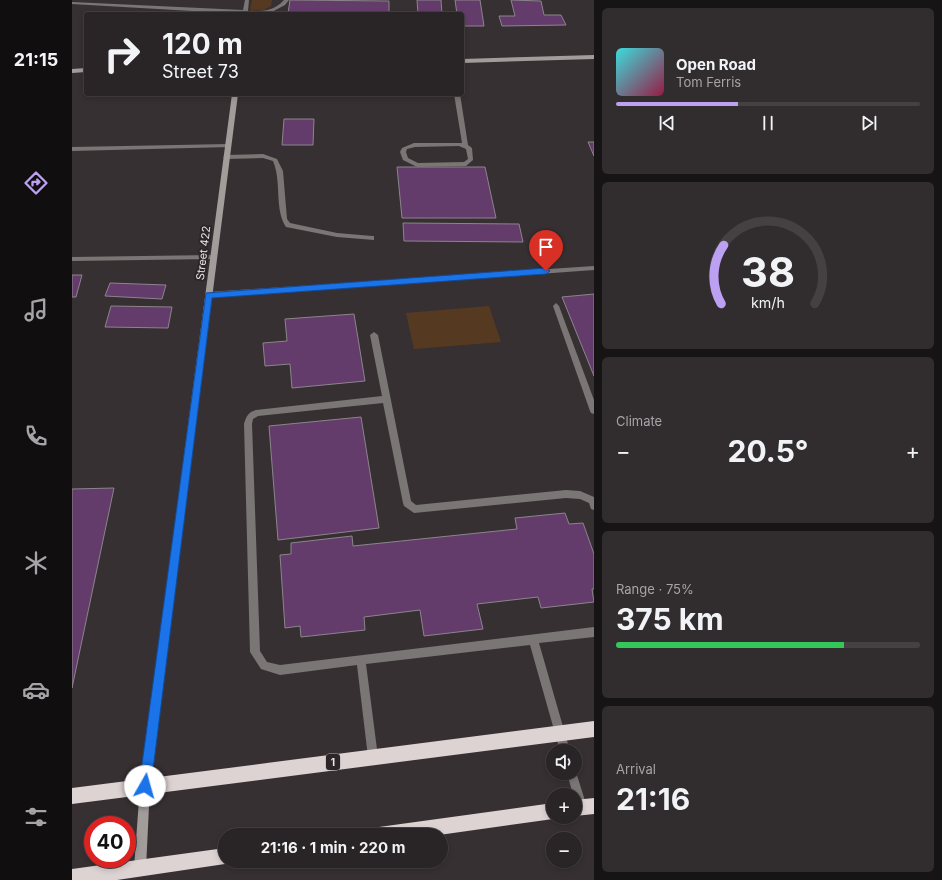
<!DOCTYPE html>
<meta charset="utf-8">
<style>
body{margin:0;font-family:Inter,sans-serif;background:#312c2e;color:#f1f3f6;height:100vh;display:flex;flex-direction:column;font-size:15px;white-space:nowrap}
*{box-sizing:border-box;margin:0}
p{font-size:13px;color:#a5a4a7}
.icon{flex:none;width:22px;height:22px;fill:none;stroke:currentColor;stroke-width:2;stroke-linecap:round;stroke-linejoin:round}
.map{position:relative;flex:1;overflow:hidden}
.panel{display:flex;flex-direction:column;gap:8px;padding:8px;background:#171415;width:348px}
.panel>*{flex:none}
.banner{position:absolute;left:12px;top:12px;width:380px;height:84px;border-radius:4px;box-shadow:0 2px 6px #0003,0 0 0 1px #454143;background:#292426;color:#f1f3f6;overflow:hidden}
.controls{position:absolute;left:474px;top:744px;display:grid;gap:8px}
.controls a{display:grid;place-items:center;width:36px;height:36px;border-radius:50%;background:#292426;box-shadow:0 2px 6px #0003,0 0 0 1px #454143;font-size:20px}
.speed{position:absolute;left:12px;top:816px;display:flex;gap:8px;font-size:20px;font-weight:700;text-align:center}
.speed>*{display:grid;place-content:center;width:52px;height:52px;border-radius:50%;background:#292426;box-shadow:0 2px 6px #0003,0 0 0 1px #454143;line-height:1}
.speed .limit{border:6px solid #d22;background:#fff;color:#111}
.pin{position:absolute;display:grid;place-items:center;width:34px;height:34px;color:#fff;margin:-41px -17px;border-radius:50% 50% 50% 0;rotate:-45deg;box-shadow:0 0 4px #0007}
.pin .icon{rotate:45deg}
.me{position:absolute;width:44px;margin:-22px;rotate:7deg;stroke-linejoin:round;filter:drop-shadow(0 0 3px #0008)}
.turn{display:flex;align-items:center;gap:14px;height:84px;padding:0 12px;font-size:18px}
.turn .icon{width:52px;height:52px;stroke-width:2.5}
.turn b{display:block;font-size:28px;line-height:34px}
.big{font-size:30px;font-weight:700;line-height:1.1}
.panel .tile{flex:1;display:flex;flex-direction:column;justify-content:center;gap:6px;min-width:0;padding:0 14px;border-radius:6px;background:#312c2e}
.panel .dial{align-items:center;gap:0}
.dial svg{height:104px;overflow:visible;fill:none;stroke:#454143;stroke-width:7;stroke-linecap:round;text-anchor:middle}
.dial text{fill:#f1f3f6;stroke:none}
.song{display:flex;align-items:center;gap:12px}
.cover{width:48px;height:48px;border-radius:6px;background:linear-gradient(135deg,hsl(180 70% 55%),hsl(340 70% 35%))}
.played{height:4px;border-radius:2px;background:linear-gradient(90deg,#bca0f2 40%,#454143 40%)}
.keys{display:flex;justify-content:space-around;direction:ltr}
.heat{display:flex;justify-content:space-between;align-items:center;font-size:22px;direction:ltr}
.charge{height:6px;border-radius:3px;background:linear-gradient(90deg,#34c759 75%,#454143 0)}
.trip{position:absolute;left:146px;top:828px;width:230px;height:40px;border-radius:20px;background:#292426;box-shadow:0 2px 6px #0003,0 0 0 1px #454143;font-weight:700;line-height:40px;text-align:center}
main{display:flex;flex:1;min-height:0}
.menu{display:flex;flex-direction:column;width:72px;justify-content:space-around;align-items:center;background:#100e0f;color:#a5a4a7}
.menu .icon{width:28px;height:28px}
.menu .current{color:#bca0f2}
.menu b{font-size:18px;color:#f1f3f6}
.map>svg:first-child{display:block}
</style>
<main>
<nav class="menu">
<b>21:15</b>
<svg class="icon current" aria-label="directions" viewBox="0 0 24 24"><path d="M12 3l9 9-9 9-9-9zM9 14v-3h6M13 9l2 2-2 2"/></svg>
<svg class="icon" aria-label="music" viewBox="0 0 24 24"><path d="M9 18V5l10-2v13"/><circle cx="6" cy="18" r="3"/><circle cx="16" cy="16" r="3"/></svg>
<svg class="icon" aria-label="phone" viewBox="0 0 24 24"><path d="M5 4h4l2 5-3 2q2 4 5 5l2-3 5 2v4C11 20 4 13 5 4z"/></svg>
<svg class="icon" aria-label="climate" viewBox="0 0 24 24"><path d="M12 3v18M4 7l16 10M4 17L20 7"/></svg>
<svg class="icon" aria-label="car" viewBox="0 0 24 24"><path d="M5 17H2v-5l4-1 3-4h7l3 4 3 1v5h-3M9 17h6M6 11h13"/><circle cx="7" cy="17" r="2"/><circle cx="17" cy="17" r="2"/></svg>
<svg class="icon" aria-label="filters" viewBox="0 0 24 24"><path d="M4 7h16M4 17h16"/><circle cx="9" cy="7" r="2"/><circle cx="15" cy="17" r="2"/></svg>
</nav>
<div class="map">
<svg width="522" height="880" viewBox="0 0 522 880">
<rect width="100%" height="100%" fill="#373032"/>
<g fill="#563921">
<polygon points="180,0 200,0 199,6 192,10 180,11 178,11"/>
<polygon points="417,306 429,342 342,349 334,313"/>
</g>
<g fill="#643c6b" stroke="#8b858b">
<polygon points="218,0 317,1 317,14 216,13"/>
<polygon points="345,0 369,0 370,14 346,14"/>
<polygon points="383,0 408,0 412,26 390,26 390,14 385,14"/>
<polygon points="439,0 469,1 472,15 489,15 494,25 430,26 427,16 443,16"/>
<polygon points="212,119 242,119 241,145 210,145"/>
<polygon points="516,142 522,142 522,156"/>
<polygon points="325,167 413,167 424,218 330,218"/>
<polygon points="331,223 447,224 451,242 332,241"/>
<polygon points="0,275 10,275 4,297 0,297"/>
<polygon points="38,283 94,285 90,299 33,296"/>
<polygon points="522,294 522,376 490,297"/>
<polygon points="39,306 100,307 96,328 33,327"/>
<polygon points="282,314 293,381 220,388 218,364 193,366 191,343 215,341 213,319"/>
<polygon points="289,417 307,528 206,540 197,426"/>
<polygon points="42,488 0,688 0,489"/>
<polygon points="493,513 497,524 511,523 522,554 522,589 520,589 522,602 469,608 466,597 405,604 411,629 352,636 348,610 292,617 293,630 229,637 228,626 213,628 208,555 219,554 219,543 280,536 281,546 445,529 443,518"/>
</g>
<g fill="none" stroke-linecap="round" stroke-linejoin="round">
<g fill="#7a7675" fill-rule="evenodd">
<path d="M173,0H177L176,11C191,11 201,12 212,0H217L213,5L196,14H171L0,4V2L171,10Z"/>
<path d="M382,94H388L396,145L400,148L401,160L394,166L345,167L331,160L328,152L330,148L342,143H390ZM387,146L394,149L396,159L392,162L346,163L336,158L334,152L335,149L343,147Z"/>
<polygon points="156,144 159,146 158,147 0,151 0,147"/>
<path d="M191,154L205,159L211,171L215,219L218,223L265,233L300,236H302V240L265,237L214,227C202,209 210,182 201,161L191,158L154,159L151,157L154,155Z"/>
<polygon points="484,303 487,306 522,400 522,414 519,413 518,411 481,306"/>
<path d="M302,332L306,335L339,501L344,505L494,490L508,491L522,497V510L519,509L517,503L508,499L494,498L342,513L332,506L331,503L311,403L186,416L181,419L180,424L188,651L195,662L208,665L522,627V637L467,643L498,751H488L458,645L294,664L306,757L305,761L301,762L297,761L296,757L285,665L208,675L189,669L178,652L172,424C174,417 176,412 184,410L310,396L298,335Z"/>
<polygon points="503,769 515,807 514,811 510,812 506,811 503,802 503,795 501,795 495,773 503,773"/>
</g>
<g fill="#7a7675" fill-rule="evenodd">
<polygon points="141,255 144,257 141,259 0,261 0,257"/>
<polygon points="522,266 522,270 136,298 133,295 136,292"/>
</g>
<g fill="#a29c9b" fill-rule="evenodd">
<polygon points="522,55 522,59 390,63 390,59"/>
<polygon points="14,68 14,72 0,73 0,69"/>
<polygon points="160,94 166,94 78,786 74,868 72,872 68,874 64,872 62,868 68,786"/>
</g>
<g fill="#ddd3d2" fill-rule="evenodd">
<polygon points="522,721 522,737 0,804 0,788"/>
<polygon points="522,798 522,814 503,816 503,800"/>
<polygon points="481,803 481,817 486,817 481,819 367,835 299,835 301,829 307,827"/>
<polygon points="153,848 153,861 159,861 153,864 45,880 0,880 0,869"/>
</g>
</g>
<polygon fill="#1a73e8" stroke="#114b97" points="474,268 478,271 474,274 140,298 79,786 77,790 73,792 68,790 67,786 134,293"/>
<g text-anchor="middle" dominant-baseline="central" stroke-width="4" stroke-linejoin="round" paint-order="stroke">
<rect fill="#2d2628" stroke="#b1acae" stroke-width="1" x="254" y="754" width="14" height="16" rx="3"/>
<g font-size="10" font-weight="bold" fill="#eae5e7">
<text x="261" y="762">1</text>
</g>
<g font-size="11" fill="#eae5e7" stroke="#2d2628">
<text transform="translate(131 253) rotate(-83)">Street 422</text>
</g>
</g>
</svg>
<div class="controls">
<a><svg class="icon" aria-label="sound" viewBox="0 0 24 24"><path d="M4 9h4l5-4v14l-5-4H4zM17 9q2 3 0 6"/></svg></a>
<a>+</a>
<a>−</a>
</div>
<div class="speed"><div class="limit">40</div></div>
<div class="pin" style="left:474px;top:271px;background:#d93025"><svg class="icon" aria-label="arrive" viewBox="0 0 24 24"><path d="M6 21V4h12l-3 4 3 4H6"/></svg></div>
<svg class="me" style="left:73px;top:786px" viewBox="-20 -20 40 40"><circle r="19" fill="#fff"/><path d="M0-13L10 11 0 6-10 11z" fill="#1a73e8"/></svg>
<div class="trip">21:16 · 1 min · 220 m</div>
<div class="banner">
<div class="turn"><svg class="icon" aria-label="right" viewBox="0 0 24 24"><path d="M7 20v-9h11M14 6l5 5-5 5"/></svg><div><b>120 m</b>Street 73</div></div>
</div>
</div>
<section class="panel">
<div class="tile">
<div class="song"><i class="cover"></i><div><b>Open Road</b><p>Tom Ferris</p></div></div>
<div class="played"></div>
<div class="keys"><svg class="icon" aria-label="previous" viewBox="0 0 24 24"><path d="M18 5L8 12l10 7zM5 5v14"/></svg><svg class="icon" aria-label="pause" viewBox="0 0 24 24"><path d="M8 5v14M16 5v14"/></svg><svg class="icon" aria-label="next" viewBox="0 0 24 24"><path d="M6 5l10 7-10 7zM19 5v14"/></svg></div>
</div>
<div class="tile dial"><svg viewBox="0 0 100 80">
<path d="M14 69A42 42 0 1 1 86 69"/>
<path d="M14 69A42 42 0 0 1 16 24" stroke="#bca0f2"/>
<text x="50" y="56" font-size="32" font-weight="700">38</text>
<text x="50" y="72" font-size="11">km/h</text>
</svg></div>
<div class="tile"><p>Climate</p>
<div class="heat"><a>−</a><b class="big">20.5°</b><a>+</a></div>
</div>
<div class="tile"><p>Range · 75%</p><b class="big">375 km</b><div class="charge"></div></div>
<div class="tile"><p>Arrival</p><b class="big">21:16</b></div>
</section>
</main>
